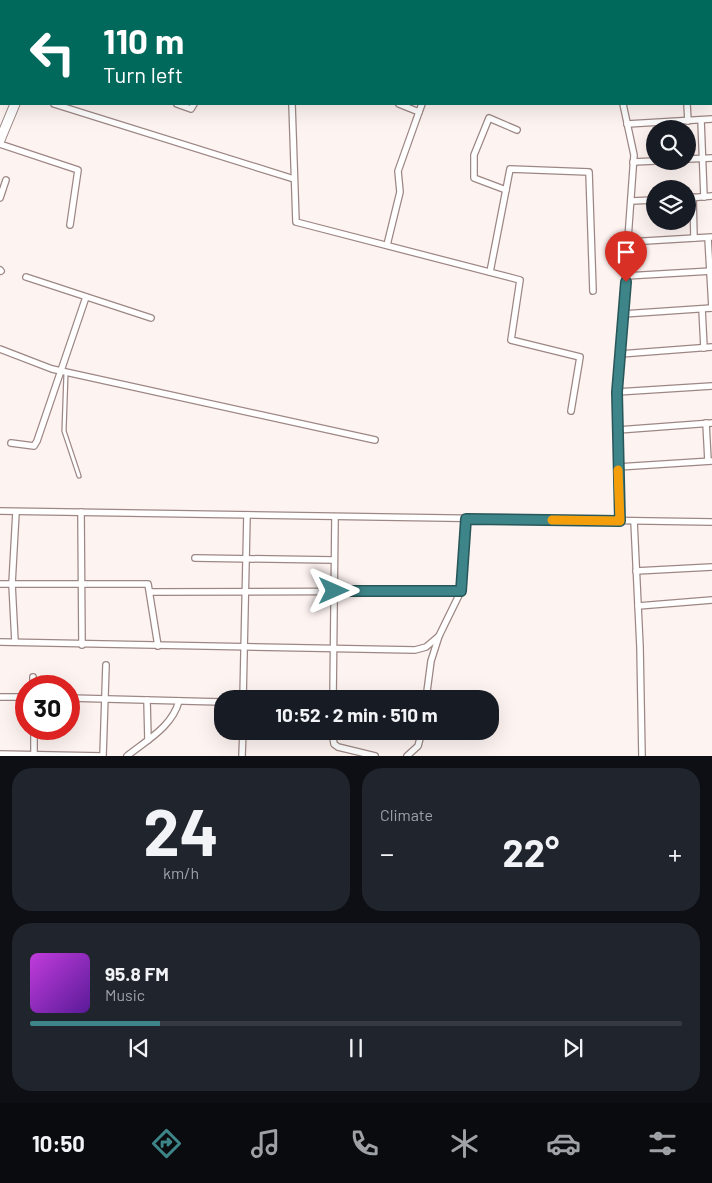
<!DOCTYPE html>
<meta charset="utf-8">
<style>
body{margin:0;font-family:Barlow,sans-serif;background:#20242c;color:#f1f3f6;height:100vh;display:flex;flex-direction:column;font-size:19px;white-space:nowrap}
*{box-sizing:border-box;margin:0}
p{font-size:16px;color:#9ea1a6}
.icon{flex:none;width:28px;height:28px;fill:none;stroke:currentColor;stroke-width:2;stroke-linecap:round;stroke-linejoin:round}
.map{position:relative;height:756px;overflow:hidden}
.drawer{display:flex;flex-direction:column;gap:12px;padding:12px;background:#0d0f14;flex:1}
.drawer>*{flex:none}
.guide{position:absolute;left:0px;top:0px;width:712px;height:105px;box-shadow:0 5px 20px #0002;background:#00695c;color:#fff;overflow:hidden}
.controls{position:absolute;left:646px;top:120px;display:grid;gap:10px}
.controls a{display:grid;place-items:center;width:50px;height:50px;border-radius:50%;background:#171b24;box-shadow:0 5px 20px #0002;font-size:25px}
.speed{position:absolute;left:15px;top:675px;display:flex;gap:10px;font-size:25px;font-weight:700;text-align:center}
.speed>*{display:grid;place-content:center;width:65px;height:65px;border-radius:50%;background:#171b24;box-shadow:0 5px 20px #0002;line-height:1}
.speed .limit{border:8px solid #d22;background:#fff;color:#111}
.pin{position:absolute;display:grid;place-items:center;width:42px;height:42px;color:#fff;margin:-51px -21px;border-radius:50% 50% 50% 0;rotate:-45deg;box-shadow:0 0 5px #0007}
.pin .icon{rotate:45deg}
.me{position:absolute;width:55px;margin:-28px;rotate:90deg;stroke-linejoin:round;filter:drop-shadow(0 0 4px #0008)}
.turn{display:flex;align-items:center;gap:18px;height:105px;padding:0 20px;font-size:22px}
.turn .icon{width:65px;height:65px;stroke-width:2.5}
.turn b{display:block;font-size:35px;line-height:42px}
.big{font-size:38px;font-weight:700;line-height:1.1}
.drawer .widget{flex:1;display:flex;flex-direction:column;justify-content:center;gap:8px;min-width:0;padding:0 18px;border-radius:20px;background:#20242c}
.drawer .dial{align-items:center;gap:0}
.dial b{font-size:65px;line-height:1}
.song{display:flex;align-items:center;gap:15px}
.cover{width:60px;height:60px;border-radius:8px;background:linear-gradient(135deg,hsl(290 70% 55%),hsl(270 70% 35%))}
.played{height:5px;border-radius:2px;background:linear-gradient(90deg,#3d8589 20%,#363941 20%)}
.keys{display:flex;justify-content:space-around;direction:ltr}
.heat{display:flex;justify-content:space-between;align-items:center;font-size:28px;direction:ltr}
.drawer .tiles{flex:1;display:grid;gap:12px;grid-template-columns:1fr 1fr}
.widget:last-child{grid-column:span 2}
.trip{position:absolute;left:214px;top:690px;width:285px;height:50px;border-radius:20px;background:#171b24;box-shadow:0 5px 20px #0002;font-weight:700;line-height:50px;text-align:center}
.tabs{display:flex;height:80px;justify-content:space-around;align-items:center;background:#090b0e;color:#9ea1a6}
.tabs .icon{width:35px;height:35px}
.tabs .selected{color:#3d8589}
.tabs b{font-size:22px;color:#f1f3f6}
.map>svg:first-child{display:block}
</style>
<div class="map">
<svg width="712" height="756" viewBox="0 0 712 756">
<rect width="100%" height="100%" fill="#fdf3f1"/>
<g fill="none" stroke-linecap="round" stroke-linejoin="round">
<defs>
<polyline id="lane" points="66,373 64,431 79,476"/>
<g id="street">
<polyline points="181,0 182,1"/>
<polyline points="269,0 273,1"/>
<polyline points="289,0 289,1"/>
<polyline points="356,0 357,1"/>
<polyline points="402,0 405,1"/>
<polyline points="601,0 601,1"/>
<polyline points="679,0 679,1"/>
<polyline points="235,1 235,0"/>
<polyline points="280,1 283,0"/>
<polyline points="711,8 712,8"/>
<polyline points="0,16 1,16"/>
<polyline points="0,35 1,36"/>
<polyline points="711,43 712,43"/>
<polyline points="711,82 712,82"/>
<polyline points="0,85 1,85"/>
<polyline points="54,104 294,179"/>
<polyline points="177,104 191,109 194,104"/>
<polyline points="292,104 296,222 520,280 511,340 580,357 571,411"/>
<polyline points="399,104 419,112 422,104"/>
<polyline points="687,104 688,121"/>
<polyline points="701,120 704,197"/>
<polyline points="627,124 712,119"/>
<polyline points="0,144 78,170 70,225"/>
<polyline points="688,159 712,158"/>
<polyline points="633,162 655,161"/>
<polyline points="506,190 474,178 474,155 489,118 517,130"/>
<polyline points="693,197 694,238"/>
<polyline points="0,198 6,180"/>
<polyline points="688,198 712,196"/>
<polyline points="631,201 655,200"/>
<polyline points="708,238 712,308"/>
<polyline points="628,242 712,237"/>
<polyline points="387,245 400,192 398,171 419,112"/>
<polyline points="0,270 1,271"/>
<polyline points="490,272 510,169 589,172 593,291"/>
<polyline points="626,276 712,271"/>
<polyline points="26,277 151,318"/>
<polyline points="702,309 704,348"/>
<polyline points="623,314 712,308"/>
<polyline points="0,349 52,369 375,440"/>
<polyline points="620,354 712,347"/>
<polyline points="617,392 712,386"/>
<polyline points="706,423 708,461"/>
<polyline points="618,430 712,423"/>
<polyline points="11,443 34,446 37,441 86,297"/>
<polyline points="618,467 712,461"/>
<polyline points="0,511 712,522"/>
<polyline points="81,512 82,645"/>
<polyline points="620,521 617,392 634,155 623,104"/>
<polyline points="634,521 640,647 642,756"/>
<polyline points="195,558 334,560"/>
<polyline points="636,571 712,567"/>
<polyline points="0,584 148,584 158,646"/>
<polyline points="150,592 461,591"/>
<polyline points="638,606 712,600"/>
<polyline points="0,642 415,650 426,647 439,636"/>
<polyline points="15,642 12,584 16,512"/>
<polyline points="33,677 33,686"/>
<polyline points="0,697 26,697"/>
<polyline points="69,698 222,702"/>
<polyline points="243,699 247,515"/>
<polyline points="333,699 335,518"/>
<polyline points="426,699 431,661 439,636 461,591 466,519"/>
<polyline points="147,700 148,740"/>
<polyline points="34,729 34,756"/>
<polyline points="332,731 334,744 338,747 375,756"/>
<polyline points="0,754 102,756"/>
<polyline points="103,756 106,665"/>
<path d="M127,756C147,740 172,727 179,701"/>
<polyline points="242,756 243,731"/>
<polyline points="407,756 418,746 422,731"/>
</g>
<g id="secondary">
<polyline points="56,1 57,0"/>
<polyline points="0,140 15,104"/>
</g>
</defs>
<use href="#lane" stroke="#9d8784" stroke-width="5.5"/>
<use href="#street" stroke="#9d8784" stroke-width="8"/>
<use href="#secondary" stroke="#9d8784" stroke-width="11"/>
<use href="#lane" stroke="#fff" stroke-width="3"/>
<use href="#street" stroke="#fff" stroke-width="5.5"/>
<use href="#secondary" stroke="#fff" stroke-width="9"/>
</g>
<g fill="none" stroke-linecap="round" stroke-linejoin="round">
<defs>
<polyline id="route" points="334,591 461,591 466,519 620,521 617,392 626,282"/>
</defs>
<use href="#route" stroke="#285659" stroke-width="12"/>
<use href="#route" stroke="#3d8589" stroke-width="9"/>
<polyline stroke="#f59e0b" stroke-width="9" points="552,520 620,521 618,470"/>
</g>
</svg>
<div class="controls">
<a><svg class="icon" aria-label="search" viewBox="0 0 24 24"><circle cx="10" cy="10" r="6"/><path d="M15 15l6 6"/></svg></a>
<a><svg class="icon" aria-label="layers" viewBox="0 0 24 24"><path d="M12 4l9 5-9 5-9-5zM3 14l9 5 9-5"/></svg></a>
</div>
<div class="speed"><div class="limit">30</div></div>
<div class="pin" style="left:626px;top:282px;background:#d93025"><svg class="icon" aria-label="arrive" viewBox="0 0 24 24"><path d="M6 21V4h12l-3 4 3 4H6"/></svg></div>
<svg class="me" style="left:334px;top:591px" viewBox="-20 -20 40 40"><path d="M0-17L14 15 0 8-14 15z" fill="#3d8589" stroke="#fff" stroke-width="4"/></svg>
<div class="trip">10:52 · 2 min · 510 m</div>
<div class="guide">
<div class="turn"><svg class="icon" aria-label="left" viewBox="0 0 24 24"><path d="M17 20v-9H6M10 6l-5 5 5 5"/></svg><div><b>110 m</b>Turn left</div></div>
</div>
</div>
<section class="drawer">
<div class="tiles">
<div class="widget dial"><b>24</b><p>km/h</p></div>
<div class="widget"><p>Climate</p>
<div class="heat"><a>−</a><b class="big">22°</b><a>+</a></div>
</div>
<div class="widget">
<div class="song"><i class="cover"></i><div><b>95.8 FM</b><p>Music</p></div></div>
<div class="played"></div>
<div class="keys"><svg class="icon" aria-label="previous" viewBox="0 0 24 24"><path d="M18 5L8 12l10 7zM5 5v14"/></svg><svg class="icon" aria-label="pause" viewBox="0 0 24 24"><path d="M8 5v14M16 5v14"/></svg><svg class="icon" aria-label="next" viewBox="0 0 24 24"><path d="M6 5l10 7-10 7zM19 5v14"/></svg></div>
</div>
</div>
</section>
<nav class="tabs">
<b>10:50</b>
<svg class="icon selected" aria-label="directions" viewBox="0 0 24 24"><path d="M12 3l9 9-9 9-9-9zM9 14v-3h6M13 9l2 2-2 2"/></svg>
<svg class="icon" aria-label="music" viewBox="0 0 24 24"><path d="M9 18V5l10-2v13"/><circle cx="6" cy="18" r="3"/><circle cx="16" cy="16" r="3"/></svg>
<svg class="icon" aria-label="phone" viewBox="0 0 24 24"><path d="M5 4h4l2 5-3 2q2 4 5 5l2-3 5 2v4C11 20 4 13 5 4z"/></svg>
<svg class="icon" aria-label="climate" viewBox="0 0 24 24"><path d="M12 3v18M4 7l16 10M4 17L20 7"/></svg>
<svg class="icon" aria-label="car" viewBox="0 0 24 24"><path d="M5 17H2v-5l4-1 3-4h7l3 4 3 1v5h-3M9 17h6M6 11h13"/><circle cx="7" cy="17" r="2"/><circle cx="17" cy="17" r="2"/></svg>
<svg class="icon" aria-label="filters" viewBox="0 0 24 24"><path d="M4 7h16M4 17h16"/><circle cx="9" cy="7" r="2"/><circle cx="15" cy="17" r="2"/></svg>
</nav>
